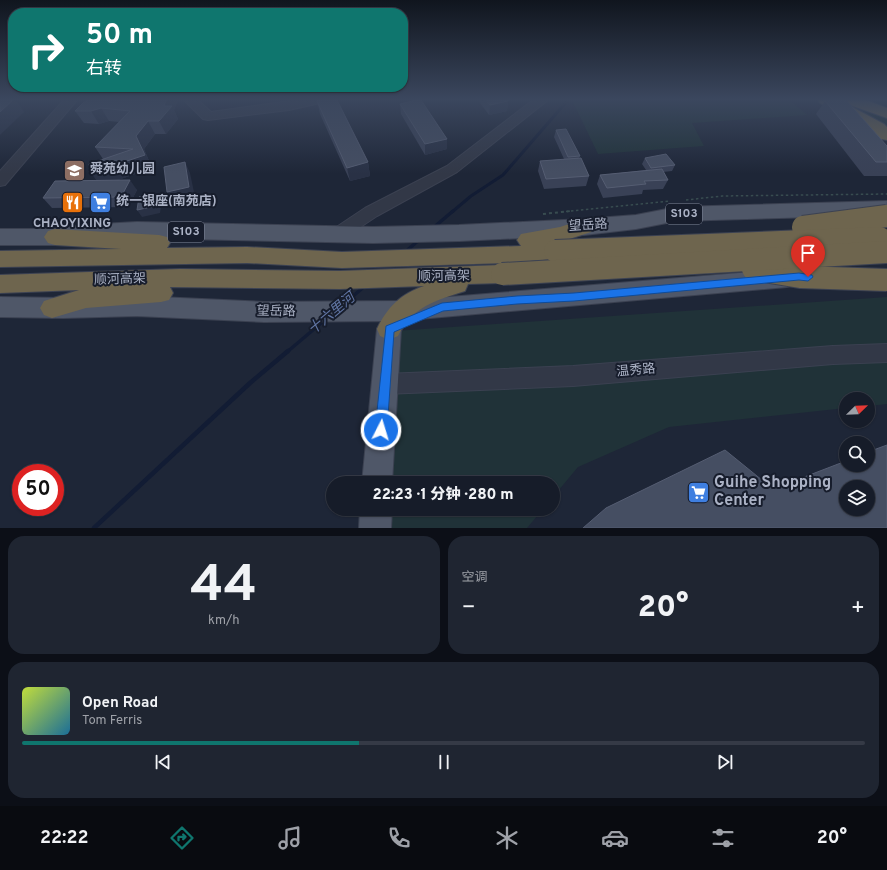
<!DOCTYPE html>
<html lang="zh">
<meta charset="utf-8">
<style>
body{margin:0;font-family:Overpass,"Noto Sans SC",sans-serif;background:#1f2531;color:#f1f3f6;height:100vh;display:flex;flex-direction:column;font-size:15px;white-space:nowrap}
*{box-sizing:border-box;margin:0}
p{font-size:13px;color:#9ea1a8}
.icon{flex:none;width:22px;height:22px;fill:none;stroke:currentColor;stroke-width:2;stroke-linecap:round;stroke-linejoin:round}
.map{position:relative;height:528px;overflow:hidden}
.panel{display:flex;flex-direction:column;gap:8px;padding:8px;background:#0c0f17;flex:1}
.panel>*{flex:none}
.top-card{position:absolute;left:8px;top:8px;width:400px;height:84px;border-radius:16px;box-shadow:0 1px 3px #0004,0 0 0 1px #353a46;background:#0f766e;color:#fff;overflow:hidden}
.needle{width:26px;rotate:67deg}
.fabs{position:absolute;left:839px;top:392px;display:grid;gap:8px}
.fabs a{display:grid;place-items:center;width:36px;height:36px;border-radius:50%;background:#161c29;box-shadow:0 1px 3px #0004,0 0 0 1px #353a46;font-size:20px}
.speed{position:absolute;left:12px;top:464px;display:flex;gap:8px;font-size:20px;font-weight:700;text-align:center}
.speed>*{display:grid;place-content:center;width:52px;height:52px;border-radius:50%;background:#161c29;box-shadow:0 1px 3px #0004,0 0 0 1px #353a46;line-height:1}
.speed .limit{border:6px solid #d22;background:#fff;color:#111}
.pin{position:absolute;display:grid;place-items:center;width:34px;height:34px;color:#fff;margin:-41px -17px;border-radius:50% 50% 50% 0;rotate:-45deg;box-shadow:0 0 4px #0007}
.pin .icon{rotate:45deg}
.me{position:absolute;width:44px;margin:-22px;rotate:5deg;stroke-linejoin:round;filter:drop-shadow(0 0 3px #0008)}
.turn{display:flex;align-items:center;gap:14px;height:84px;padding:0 12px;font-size:18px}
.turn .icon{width:52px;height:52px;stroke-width:2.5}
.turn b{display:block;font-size:28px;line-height:34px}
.big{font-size:30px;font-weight:800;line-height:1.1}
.panel .tile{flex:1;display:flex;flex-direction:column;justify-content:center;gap:6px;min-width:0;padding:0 14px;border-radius:16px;background:#1f2531}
.panel .dial{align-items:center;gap:0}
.dial b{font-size:52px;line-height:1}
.song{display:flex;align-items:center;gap:12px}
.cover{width:48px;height:48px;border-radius:6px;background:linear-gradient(135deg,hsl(70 70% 55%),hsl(200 70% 35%))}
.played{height:4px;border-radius:2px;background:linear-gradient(90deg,#0f766e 40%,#353a46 40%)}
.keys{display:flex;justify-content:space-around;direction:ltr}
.heat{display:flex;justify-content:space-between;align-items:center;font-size:22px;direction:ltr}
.panel .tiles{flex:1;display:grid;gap:8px;grid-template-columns:1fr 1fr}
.tile:last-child{grid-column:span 2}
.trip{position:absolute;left:326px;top:476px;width:234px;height:40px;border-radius:20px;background:#161c29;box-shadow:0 1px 3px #0004,0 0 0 1px #353a46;font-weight:800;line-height:40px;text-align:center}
.dock{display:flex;height:64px;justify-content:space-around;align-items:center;background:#090b10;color:#9ea1a8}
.dock .icon{width:28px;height:28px}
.dock .current{color:#0f766e}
.dock b{font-size:18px;color:#f1f3f6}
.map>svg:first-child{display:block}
</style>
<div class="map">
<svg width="887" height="528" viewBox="0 0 887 528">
<rect width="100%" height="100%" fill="#1e2637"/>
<g fill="#203238">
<polygon points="572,100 790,100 807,115 692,123 704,146 598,154"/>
<polygon points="830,100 887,100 887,139"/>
<polygon points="887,297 887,404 868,406 868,399 846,399 846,408 669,427 578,467 553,497 553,483 389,483 395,331"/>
<polygon points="388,509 543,509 527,528 387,528"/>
</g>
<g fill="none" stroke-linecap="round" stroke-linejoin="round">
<polyline stroke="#121c34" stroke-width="3" points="452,212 471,196 503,175 568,100"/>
<g stroke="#121c34" stroke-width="3.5">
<polyline points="433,228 453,211"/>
<polyline points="404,253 419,240"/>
<polyline points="345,303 366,285"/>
<polyline points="287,352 326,319"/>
</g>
<polyline stroke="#121c34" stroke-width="4.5" points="94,528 250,383 288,351"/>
<defs>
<g id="minor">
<polygon points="64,100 77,100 5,185 0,186 0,171"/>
<polygon points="184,100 198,100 211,112 297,100 321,100 320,103 289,110 208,120 203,119"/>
<polygon points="533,100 548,100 457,172 377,216 344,238 338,240 332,238 329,234 332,230 365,208 447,166"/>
<polygon points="887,344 887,362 833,364 573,386 385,394 377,391 374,384 377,377 385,374 573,366 833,346"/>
</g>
<g id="major">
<polygon points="887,201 886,215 677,221 636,229 584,235 459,241 373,243 137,238 83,241 55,245 0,245 0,229 55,229 83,225 137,222 373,227 459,225 584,219 636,215 677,207"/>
<polygon points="787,269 795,272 798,278 795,284 787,287 396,321 401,329 392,483 362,483 377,329 382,321 264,322 137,316 63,318 0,317 0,297 63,298 137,296 264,302 400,301"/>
<polygon points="360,509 392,509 391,528 359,528"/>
</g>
<g id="highway">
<polygon points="818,100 839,100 884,124 887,127 887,140 881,139 872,132 820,103"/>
<polygon points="842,100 866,100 887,108 887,118 844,103"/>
<polygon points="584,219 591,222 594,227 591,232 557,243 563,245 566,251 563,257 555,259 506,263 342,268 247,263 0,267 0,251 121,249 55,245 48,243 44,237 48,231 55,229 159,235 167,237 170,243 167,248 247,247 342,252 521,246 517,240 521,234 560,227"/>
<path d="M502,265L510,268L513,274L510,280L502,283L468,284L465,291C435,301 413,306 398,336L389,340L380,336L377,329C387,307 401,294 424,286L340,289L170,287L173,293L169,300L161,302L86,308L52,318L44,315L40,308L44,301L79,290L0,293V275L180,269L340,271Z"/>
</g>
</defs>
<use href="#minor" stroke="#3b4151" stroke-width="2"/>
<use href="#major" stroke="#3b4151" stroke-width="2"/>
<use href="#highway" stroke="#3c4252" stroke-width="2"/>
<g stroke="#384c50" stroke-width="1.5" stroke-dasharray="2.5 2.5" stroke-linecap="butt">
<polyline points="686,200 722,196 887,194"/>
<polyline points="561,212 670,201"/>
</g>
<polyline stroke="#384c50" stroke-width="2" stroke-dasharray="3 3" stroke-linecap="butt" points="543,214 571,211"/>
<use href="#minor" fill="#323847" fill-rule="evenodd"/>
<use href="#major" fill="#4f5768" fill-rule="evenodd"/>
<use href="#highway" fill="#6e654e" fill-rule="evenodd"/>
<defs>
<g id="highway-bridge">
<polyline points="803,227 887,216"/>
<polyline points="555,251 880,238"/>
<polyline points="753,269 800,277 887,280"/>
<polyline points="502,274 887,252"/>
</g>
</defs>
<use href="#highway-bridge" stroke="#3c4252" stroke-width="24" stroke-linecap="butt"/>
<use href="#highway-bridge" stroke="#6e654e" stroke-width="22"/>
</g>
<g fill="#394156">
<polygon points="89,100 176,100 177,102 174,110 178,119 166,134 155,134 144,149 152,168 118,180 137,190 128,207 52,208 43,198 97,180 91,173 103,159 95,147 119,122 109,121 99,124 84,123 75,111"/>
<polygon points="478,100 508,100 508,101 507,111 489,115"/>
<polygon points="317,101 368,162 370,176 350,181 320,114"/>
<polygon points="825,101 887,146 887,176 864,176 816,114"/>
<polygon points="400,104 447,149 425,155 401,114"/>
<polygon points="556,130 580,156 579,158 589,176 586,186 544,189 538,171 540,161 564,159 554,137"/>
<polygon points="645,158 675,165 672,171 663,172 668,180 663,189 643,190 642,194 603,198 597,184 600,175 646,170 642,164"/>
</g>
<g fill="#293145">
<polygon points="13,100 16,100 24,112 0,135 0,112"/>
<polygon points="166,100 176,100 177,102 174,110 178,119 166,134 159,121"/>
<polygon points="508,101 507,111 489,115 490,105"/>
<polygon points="101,108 109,121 99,124 91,111"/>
<polygon points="148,121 155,134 144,149 152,168 101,186 91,173 145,155 136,136"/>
<polygon points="447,139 447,149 425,155 425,144"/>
<polygon points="185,162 190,173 195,197 174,203 167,192"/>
<polygon points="368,162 370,176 350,181 347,168"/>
<polygon points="130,180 137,190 128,207 121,197"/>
<polygon points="157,194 162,201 160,213 142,217 137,210"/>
</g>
<g fill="#454e62" stroke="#555d72" fill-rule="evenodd">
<polygon points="0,100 13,100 0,112"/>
<polygon points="89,100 166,100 164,106 172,106 159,121 148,121 136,136 145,155 91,173 89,164 133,149 95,147 130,111 101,108 91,111 75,111 84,102"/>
<polygon points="318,100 337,100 368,162 347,168 317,101"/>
<polygon points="416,100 421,100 447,139 425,144 400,104"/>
<polygon points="486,100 508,100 508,101 490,105"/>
<polygon points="825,101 847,101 887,146 887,162 876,162"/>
<polygon points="566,129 580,156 568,157 556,130"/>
<polygon points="666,154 675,165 651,168 645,158"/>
<polygon points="581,158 589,176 546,179 540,161"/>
<polygon points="185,162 189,187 167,192 164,167"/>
<polygon points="662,169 668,180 644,181 646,184 607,188 600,175"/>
<polygon points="130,180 121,197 43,198 55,181"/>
<polygon points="157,194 156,206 137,210 139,197"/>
<path d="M887,445V528H583L606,508L725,450L773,489L846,461V465H868V452ZM846,487H868V509H846Z"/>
</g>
<linearGradient id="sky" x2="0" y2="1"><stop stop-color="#10151e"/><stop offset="0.57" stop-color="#3b475e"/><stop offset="1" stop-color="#3b475e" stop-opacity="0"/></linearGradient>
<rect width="887" height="174" fill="url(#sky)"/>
<polygon fill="#1a73e8" stroke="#114b97" points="799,273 812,275 813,277 808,281 799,280 574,301 517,304 443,311 394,332 387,430 385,434 381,435 377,434 375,430 386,326 442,303 517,296 574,293"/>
<defs>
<symbol id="school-square" viewBox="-11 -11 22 22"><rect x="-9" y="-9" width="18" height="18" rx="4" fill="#8d6e63" stroke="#171d2c"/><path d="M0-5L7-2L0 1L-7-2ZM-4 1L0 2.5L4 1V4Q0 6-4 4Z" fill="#fff"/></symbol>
<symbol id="restaurant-square" viewBox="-11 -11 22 22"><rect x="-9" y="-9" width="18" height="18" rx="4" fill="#e8710a" stroke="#171d2c"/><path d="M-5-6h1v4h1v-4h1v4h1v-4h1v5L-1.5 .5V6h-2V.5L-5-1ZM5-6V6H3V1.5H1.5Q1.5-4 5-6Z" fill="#fff"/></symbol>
<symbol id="supermarket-square" viewBox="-11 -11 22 22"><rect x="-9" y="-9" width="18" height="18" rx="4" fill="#3f7fe0" stroke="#171d2c"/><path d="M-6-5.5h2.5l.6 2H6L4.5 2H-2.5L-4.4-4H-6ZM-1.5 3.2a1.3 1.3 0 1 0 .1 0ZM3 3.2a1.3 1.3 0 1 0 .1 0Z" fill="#fff"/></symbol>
</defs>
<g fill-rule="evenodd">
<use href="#school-square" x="62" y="158" width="25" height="25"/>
<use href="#restaurant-square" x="60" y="190" width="25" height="25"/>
<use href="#supermarket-square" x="88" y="190" width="25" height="25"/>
<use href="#supermarket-square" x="686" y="480" width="25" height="25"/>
</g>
<g text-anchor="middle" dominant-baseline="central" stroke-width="4" stroke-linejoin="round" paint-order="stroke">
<g fill="#171d2c" stroke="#7f8597" stroke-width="1">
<rect x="666" y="204" width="36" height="20" rx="3"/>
<rect x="168" y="222" width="36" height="20" rx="3"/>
</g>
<g font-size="12" font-weight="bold" fill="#abb2c5">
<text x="684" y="214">S103</text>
<text x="186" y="232">S103</text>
</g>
<g font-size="13" font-weight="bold" fill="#abb2c5" stroke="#171d2c" text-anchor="start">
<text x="90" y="170">舜苑幼儿园</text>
<text x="116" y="202">统一银座(南苑店)</text>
<text x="72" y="224" text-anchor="middle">CHAOYIXING</text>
</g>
<g font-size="13" fill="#abb2c5" stroke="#171d2c">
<text transform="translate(588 226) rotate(-4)">望岳路</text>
<text transform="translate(444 277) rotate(-1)">顺河高架</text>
<text transform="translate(120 280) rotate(-2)">顺河高架</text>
<text transform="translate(276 312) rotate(1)">望岳路</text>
<text transform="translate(636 371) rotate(-5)">温秀路</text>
</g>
<g font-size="14" font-style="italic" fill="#6277a6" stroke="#171d2c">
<text transform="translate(332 314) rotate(-40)">十六里河</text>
</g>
<g font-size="16" font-weight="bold" fill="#abb2c5" stroke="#171d2c" text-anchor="start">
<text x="714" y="483">Guihe Shopping<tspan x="714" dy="18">Center</tspan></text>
</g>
</g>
</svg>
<div class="fabs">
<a><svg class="needle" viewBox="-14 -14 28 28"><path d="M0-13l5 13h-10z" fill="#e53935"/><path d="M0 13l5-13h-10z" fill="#9ea1a8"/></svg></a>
<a><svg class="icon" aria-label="search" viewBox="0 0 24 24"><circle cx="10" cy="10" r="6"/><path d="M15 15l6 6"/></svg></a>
<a><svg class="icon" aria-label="layers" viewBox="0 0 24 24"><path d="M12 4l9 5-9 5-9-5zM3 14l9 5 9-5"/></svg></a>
</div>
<div class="speed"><div class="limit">50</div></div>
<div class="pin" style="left:808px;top:277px;background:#d93025"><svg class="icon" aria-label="arrive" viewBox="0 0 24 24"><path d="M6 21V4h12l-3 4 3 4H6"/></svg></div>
<svg class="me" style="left:381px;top:430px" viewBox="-20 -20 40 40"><circle r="17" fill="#1a73e8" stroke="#fff" stroke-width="3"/><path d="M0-11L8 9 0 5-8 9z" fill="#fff"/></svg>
<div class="trip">22:23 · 1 分钟 · 280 m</div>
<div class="top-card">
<div class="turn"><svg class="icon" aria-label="right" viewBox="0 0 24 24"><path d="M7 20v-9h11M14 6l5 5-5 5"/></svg><div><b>50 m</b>右转</div></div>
</div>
</div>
<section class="panel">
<div class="tiles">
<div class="tile dial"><b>44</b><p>km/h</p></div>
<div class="tile"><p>空调</p>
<div class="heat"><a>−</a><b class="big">20°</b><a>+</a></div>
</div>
<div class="tile">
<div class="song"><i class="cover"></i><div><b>Open Road</b><p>Tom Ferris</p></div></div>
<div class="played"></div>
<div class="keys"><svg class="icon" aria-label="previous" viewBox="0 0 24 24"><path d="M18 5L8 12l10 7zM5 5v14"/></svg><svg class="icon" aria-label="pause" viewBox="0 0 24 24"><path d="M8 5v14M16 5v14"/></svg><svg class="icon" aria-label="next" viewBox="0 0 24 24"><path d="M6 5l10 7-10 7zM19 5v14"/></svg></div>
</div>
</div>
</section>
<nav class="dock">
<b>22:22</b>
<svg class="icon current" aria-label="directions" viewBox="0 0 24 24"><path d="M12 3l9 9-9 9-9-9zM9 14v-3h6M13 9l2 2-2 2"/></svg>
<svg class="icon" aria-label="music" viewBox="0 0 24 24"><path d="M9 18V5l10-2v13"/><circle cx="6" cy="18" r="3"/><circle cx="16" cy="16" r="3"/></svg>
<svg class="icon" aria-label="phone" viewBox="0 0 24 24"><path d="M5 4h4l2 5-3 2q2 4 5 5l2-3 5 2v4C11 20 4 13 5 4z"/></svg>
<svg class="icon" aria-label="climate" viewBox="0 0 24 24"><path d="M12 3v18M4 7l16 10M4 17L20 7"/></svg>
<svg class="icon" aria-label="car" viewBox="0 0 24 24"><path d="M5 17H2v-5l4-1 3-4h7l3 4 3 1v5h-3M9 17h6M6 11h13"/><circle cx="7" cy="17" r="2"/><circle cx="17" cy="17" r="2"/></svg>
<svg class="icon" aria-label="filters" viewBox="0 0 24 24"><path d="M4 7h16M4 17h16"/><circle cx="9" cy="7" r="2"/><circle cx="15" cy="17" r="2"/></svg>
<b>20°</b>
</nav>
